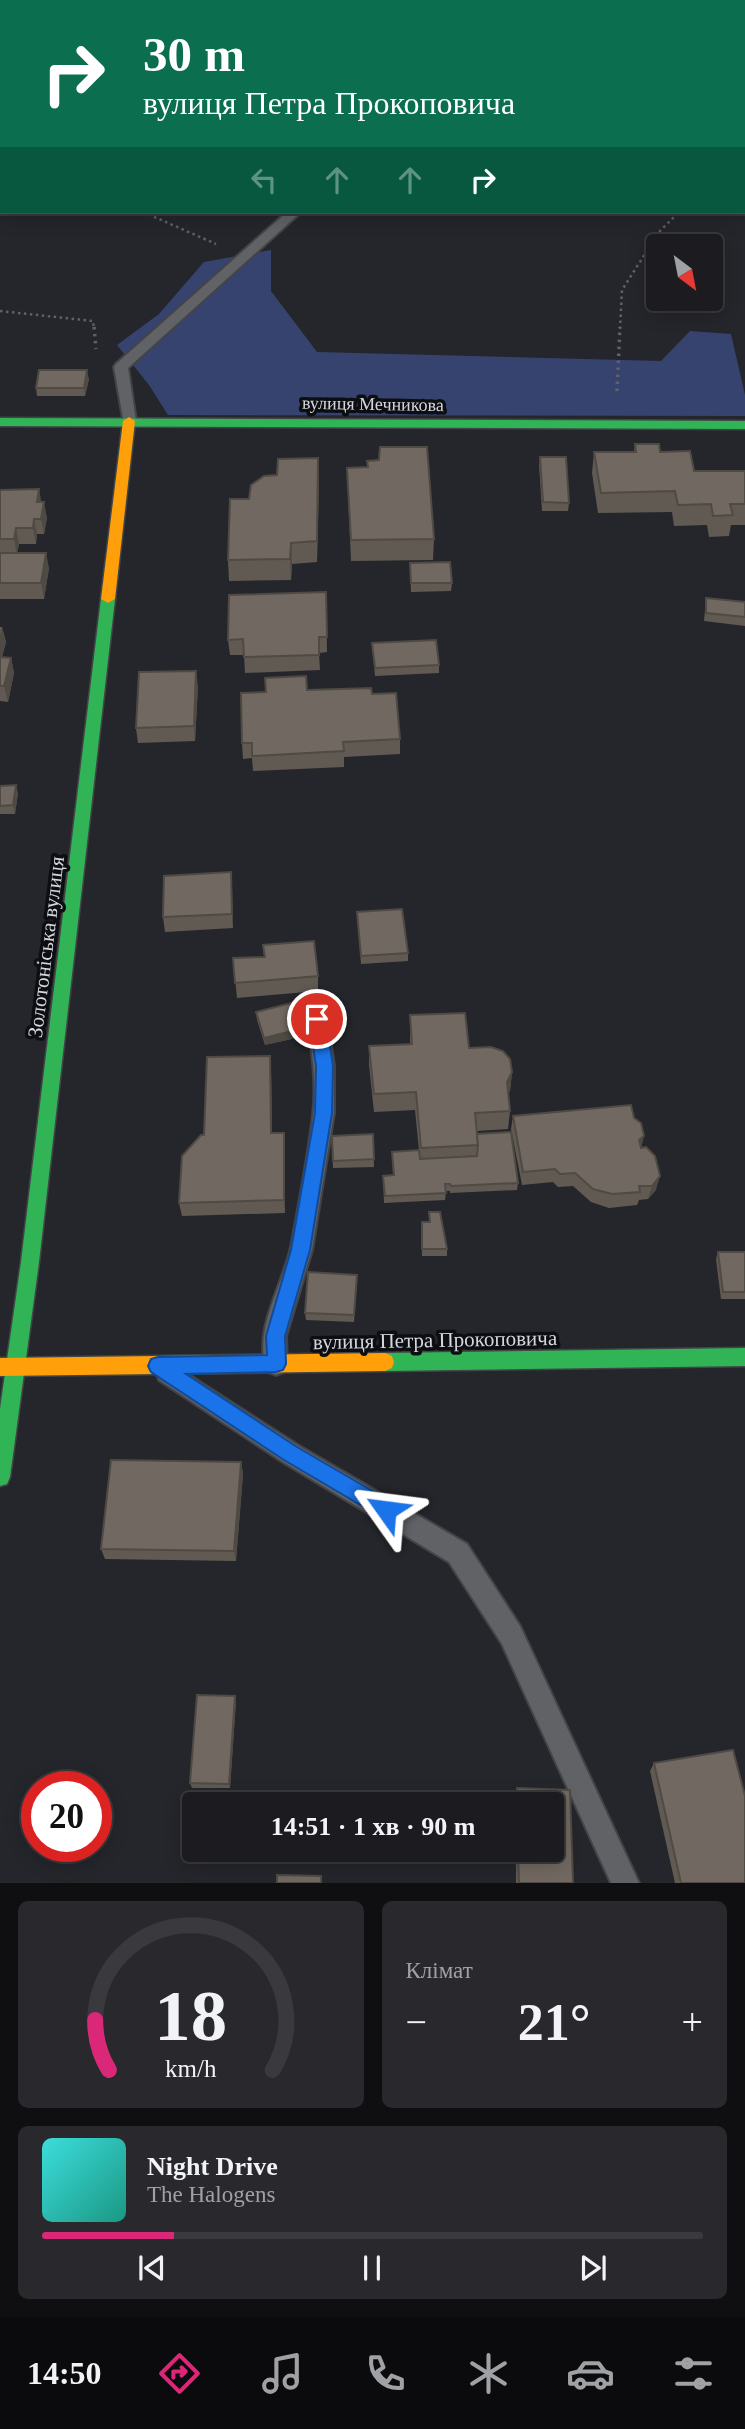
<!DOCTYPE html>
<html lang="uk">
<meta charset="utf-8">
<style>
body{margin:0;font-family:Georgia,serif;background:#29292d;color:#f1f3f6;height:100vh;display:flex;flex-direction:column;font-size:26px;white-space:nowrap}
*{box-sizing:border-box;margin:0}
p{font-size:23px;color:#a0a1a5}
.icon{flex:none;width:38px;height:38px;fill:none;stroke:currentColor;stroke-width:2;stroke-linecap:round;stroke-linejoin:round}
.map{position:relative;height:1883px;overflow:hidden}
.sheet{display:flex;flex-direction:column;gap:18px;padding:18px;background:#0f0f12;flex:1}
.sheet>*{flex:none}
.hud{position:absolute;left:0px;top:0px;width:746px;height:214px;box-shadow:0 4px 18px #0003,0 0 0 2px #3a3a3e;background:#0b6e4f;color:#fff;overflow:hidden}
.needle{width:46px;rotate:148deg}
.controls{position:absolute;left:646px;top:234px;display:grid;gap:14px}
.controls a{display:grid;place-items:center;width:77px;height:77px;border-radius:7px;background:#1c1c20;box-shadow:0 4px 18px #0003,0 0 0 2px #3a3a3e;font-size:35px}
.speed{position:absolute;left:21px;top:1771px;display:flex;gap:14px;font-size:35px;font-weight:700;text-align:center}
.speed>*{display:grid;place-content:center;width:91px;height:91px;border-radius:50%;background:#1c1c20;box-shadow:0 4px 18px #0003,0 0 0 2px #3a3a3e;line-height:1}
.speed .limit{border:10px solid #d22;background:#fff;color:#111}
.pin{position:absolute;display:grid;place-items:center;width:60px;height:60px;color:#fff;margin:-30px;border:4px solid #fff;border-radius:50%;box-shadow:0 2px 7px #0007}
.me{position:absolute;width:77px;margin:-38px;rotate:301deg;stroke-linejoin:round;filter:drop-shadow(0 0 5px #0008)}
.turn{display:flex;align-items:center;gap:24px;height:147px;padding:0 28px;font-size:32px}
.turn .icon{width:91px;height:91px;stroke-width:2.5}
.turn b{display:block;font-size:49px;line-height:60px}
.lanes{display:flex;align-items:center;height:66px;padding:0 28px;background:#0003;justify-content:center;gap:35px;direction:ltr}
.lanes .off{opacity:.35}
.big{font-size:52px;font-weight:700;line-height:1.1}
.sheet .card{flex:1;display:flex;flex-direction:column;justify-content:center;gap:10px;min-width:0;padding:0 24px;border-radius:10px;background:#29292d}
.sheet .dial{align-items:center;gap:0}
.dial svg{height:182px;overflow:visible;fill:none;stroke:#3a3a3e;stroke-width:7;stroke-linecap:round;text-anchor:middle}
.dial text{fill:#f1f3f6;stroke:none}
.song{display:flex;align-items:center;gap:21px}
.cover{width:84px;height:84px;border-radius:10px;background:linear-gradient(135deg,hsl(180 70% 55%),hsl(170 70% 35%))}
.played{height:7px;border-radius:4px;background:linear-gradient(90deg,#db2777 20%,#3a3a3e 20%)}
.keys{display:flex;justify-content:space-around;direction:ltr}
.heat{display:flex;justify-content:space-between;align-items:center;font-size:38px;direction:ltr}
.sheet .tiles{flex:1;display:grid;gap:18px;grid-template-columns:1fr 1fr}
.card:last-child{grid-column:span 2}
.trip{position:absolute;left:182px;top:1792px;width:382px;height:70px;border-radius:7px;background:#1c1c20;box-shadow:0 4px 18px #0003,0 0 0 2px #3a3a3e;font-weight:700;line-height:70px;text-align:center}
.tabs{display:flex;height:112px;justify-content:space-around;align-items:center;background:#0b0b0d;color:#a0a1a5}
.tabs .icon{width:49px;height:49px}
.tabs .current{color:#db2777}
.tabs b{font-size:32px;color:#f1f3f6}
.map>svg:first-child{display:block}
</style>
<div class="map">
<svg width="745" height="1883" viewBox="0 0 745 1883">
<rect width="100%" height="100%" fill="#25262b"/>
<g fill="#37436f">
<polygon points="0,0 407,0 407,2 2,2 0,168"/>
<polygon points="271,250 271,291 317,352 661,361 690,331 731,334 745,395 745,416 168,415 149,385 117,345 159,314 204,262"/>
</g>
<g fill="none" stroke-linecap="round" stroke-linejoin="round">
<defs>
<g id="lane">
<polygon points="434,0 446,0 447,2 436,2"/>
<polygon points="287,212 301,212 128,368 136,421 134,424 124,424 114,367 116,364"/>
<path d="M317,1011L324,1013L327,1019L334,1066V1113L312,1250L286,1336L287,1364L284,1372L276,1375L268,1372C251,1333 283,1285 291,1247C299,1204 308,1159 313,1115C317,1083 312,1051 307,1019L310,1013Z"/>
<polygon points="167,1361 299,1446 467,1544 520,1626 639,1883 611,1883 502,1644 449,1562 283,1462 159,1380 156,1372 159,1364"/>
</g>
<g id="fast">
<polygon points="0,418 745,421 745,429 0,426"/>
<polygon points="108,595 115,599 39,1262 10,1477 7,1484 0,1486 0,1409 21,1262 101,599"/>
<polygon points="745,1348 745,1366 385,1371 378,1368 376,1362 378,1356 385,1353"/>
</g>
<g id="slow">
<polygon points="129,417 135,421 115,599 108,603 101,599 123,421"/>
<polygon points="385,1353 392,1356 394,1362 392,1368 385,1371 0,1376 0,1358"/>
</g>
</defs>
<use href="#lane" stroke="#424447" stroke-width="4"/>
<use href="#fast" stroke="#424447" stroke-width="3"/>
<use href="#slow" stroke="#424447" stroke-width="3"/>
<g stroke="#606165" stroke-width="2.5" stroke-dasharray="2.5 3.5" stroke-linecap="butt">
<polyline points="143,212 216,244"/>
<polyline points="0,311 93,321 94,329"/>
<polyline points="620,329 622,290 659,232 679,212"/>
</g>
<g stroke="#606165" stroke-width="3.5" stroke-dasharray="2.5 4.5" stroke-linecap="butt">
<polyline points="94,327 96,349"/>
<polyline points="617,391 620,327"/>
</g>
<use href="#lane" fill="#606266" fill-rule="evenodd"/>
<use href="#fast" fill="#30b455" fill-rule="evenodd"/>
<use href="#slow" fill="#ff9f0a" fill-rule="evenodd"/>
</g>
<g fill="#615a53">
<rect x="744" y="11" width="1" height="35"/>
<polygon points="2,153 2,212 7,212 0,212 0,154"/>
<polygon points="89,379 85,396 37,396 36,388"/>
<polygon points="635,444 660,452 694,471 745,471 745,525 731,525 729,536 709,537 707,525 674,526 672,512 598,513 592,473 594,452 634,452"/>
<polygon points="540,457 569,503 568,511 542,511 539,465"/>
<polygon points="367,461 434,539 433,560 351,561 347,468 367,467"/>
<polygon points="319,479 317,562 292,564 291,580 229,581 228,560 249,499"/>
<polygon points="0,490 42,502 47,518 44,534 37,534 36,544 19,544 17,553 49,568 44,599 0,599"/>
<polygon points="410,563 452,583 451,591 411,592"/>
<polygon points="326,592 327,652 319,653 320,670 245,673 244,655 230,655 228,640"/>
<polygon points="706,598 745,602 745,626 704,621"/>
<polygon points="0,627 2,627 6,642 2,657 11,658 14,673 8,702 0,701"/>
<polygon points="372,643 439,665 439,673 375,676"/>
<polygon points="198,686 195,741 138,743 136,728"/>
<polygon points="307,690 372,694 400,739 400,754 344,757 344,767 253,771 252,758 243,759 242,743"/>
<polygon points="0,786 18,793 15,814 0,814"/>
<polygon points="231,872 233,928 165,932 163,917"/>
<polygon points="357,912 408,953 408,961 361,964"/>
<polygon points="263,945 318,976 318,991 237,998 233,958 264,957"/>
<polygon points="256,1012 308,1027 309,1035 265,1045 257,1020"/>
<polygon points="410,1015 512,1072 510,1091 508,1094 510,1111 508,1129 477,1131 477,1134 518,1183 517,1190 450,1193 450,1191 446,1191 445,1200 384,1203 383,1176 393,1175 392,1152 419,1150 415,1110 374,1112 369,1065 369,1046 410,1044"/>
<polygon points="271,1070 272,1133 284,1133 285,1213 182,1216 179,1203 204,1135"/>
<polygon points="513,1116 642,1148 656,1190 648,1199 639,1200 637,1205 609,1208 591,1202 573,1186 558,1187 553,1182 522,1185 511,1129"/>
<polygon points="373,1134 374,1167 333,1168 332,1136"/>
<polygon points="429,1212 447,1249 447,1256 422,1256 422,1222 429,1222"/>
<polygon points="718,1252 745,1252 745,1299 721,1299 716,1259"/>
<polygon points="357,1282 354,1322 306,1320 305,1313"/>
<polygon points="241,1462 243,1474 236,1561 105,1559 101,1549"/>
<polygon points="236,1701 230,1788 192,1788 190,1783"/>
<polygon points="654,1763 745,1883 675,1883 650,1771"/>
<polygon points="517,1788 570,1790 573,1883 516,1883 516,1850 551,1850 551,1804 515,1804 515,1796"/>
</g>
<g fill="#4f4a44">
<polygon points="87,370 89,379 85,396 84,388"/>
<polygon points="318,458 319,479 317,562 317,541"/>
<polygon points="39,489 42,505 37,502"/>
<polygon points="44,502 47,518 44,534 41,519"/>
<polygon points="34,519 37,534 36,544 33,528"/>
<polygon points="16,528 19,544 17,555 14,539"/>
<polygon points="291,543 292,564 291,580 290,559"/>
<polygon points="46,553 49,568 44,599 41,583"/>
<polygon points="2,627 6,642 0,664 0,635"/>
<polygon points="11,658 14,673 8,702 4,686"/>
<polygon points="196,671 198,686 195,741 194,726"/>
<polygon points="16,785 18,793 15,814 13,805"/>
<polygon points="231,872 232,887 233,928 232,914"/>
<polygon points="308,1027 309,1035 265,1045 264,1038"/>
<polygon points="270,1056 271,1070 272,1147 271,1133"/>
<polygon points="512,1072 510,1091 505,1101 507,1082"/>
<polygon points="284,1133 285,1147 285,1213 284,1200"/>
<polygon points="644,1136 641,1149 639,1140"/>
<polygon points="660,1176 656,1190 648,1199 652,1186"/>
<polygon points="241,1462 243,1474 236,1561 234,1551"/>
<polygon points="235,1696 236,1701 230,1788 229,1784"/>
</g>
<g fill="#716961" stroke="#4f4a44" stroke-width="2">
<rect x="516" y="0" width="21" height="2"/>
<rect x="744" y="11" width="1" height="20"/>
<polygon points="2,153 2,188 0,188 0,154"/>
<polygon points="39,370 87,370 84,388 36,388"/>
<polygon points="635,444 659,444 660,452 690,451 694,471 745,471 745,504 730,504 733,515 713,516 711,504 678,505 675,491 601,493 594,452 636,452"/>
<polygon points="380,447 427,447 434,539 351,540 347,468 368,467 367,461 379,460"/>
<polygon points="540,457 566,457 569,503 543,502"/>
<polygon points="318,458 317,541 291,543 290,559 228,560 230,499 249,499 251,485 264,476 277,475 278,459"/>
<polygon points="39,489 37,502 44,502 41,519 34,519 33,528 16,528 14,539 0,539 0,490"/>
<polygon points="0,553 46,553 41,583 0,583"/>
<polygon points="450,562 452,583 411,583 410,563"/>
<polygon points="326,592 327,637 319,637 319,655 244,657 243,639 228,640 229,595"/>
<polygon points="706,598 745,602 745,617 706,613"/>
<polygon points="436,640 439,665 375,668 372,643"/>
<polygon points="0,657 11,658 4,686 0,686"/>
<polygon points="196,671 194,726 136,728 139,672"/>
<polygon points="306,676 307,690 371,688 372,694 396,693 400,739 343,742 344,751 252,756 252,743 242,743 241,693 266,692 265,678"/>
<polygon points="16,785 13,805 0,806 0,786"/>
<polygon points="231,872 232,914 163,917 164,876"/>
<polygon points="402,909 408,953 361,956 357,912"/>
<polygon points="314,941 318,976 235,983 233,958 265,957 263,945"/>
<polygon points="300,1001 308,1027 264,1038 256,1012"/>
<polygon points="465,1013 469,1048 491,1047 503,1051 510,1059 512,1072 507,1082 510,1111 475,1113 478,1145 421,1148 416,1092 374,1094 369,1046 412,1044 410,1015"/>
<polygon points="270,1056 271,1133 284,1133 284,1200 179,1203 182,1156 201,1135 204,1135 207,1057"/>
<polygon points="631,1105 634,1118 641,1123 644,1136 639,1140 641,1148 646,1147 655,1156 660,1176 652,1186 639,1186 640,1192 612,1194 593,1189 575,1173 560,1174 555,1169 523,1172 513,1116"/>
<polygon points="511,1132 518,1183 451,1186 450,1184 445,1184 446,1193 385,1196 383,1176 394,1175 392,1152 419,1150 420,1159 477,1156 478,1145 477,1134"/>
<polygon points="373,1134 374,1159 333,1161 332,1136"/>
<polygon points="429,1212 440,1212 447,1249 422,1249 422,1222 430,1222"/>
<polygon points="718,1252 745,1252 745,1292 723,1292"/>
<polygon points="308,1272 357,1275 354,1315 305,1313"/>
<polygon points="111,1460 241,1462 234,1551 101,1549"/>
<polygon points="197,1695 235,1696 229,1784 190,1783"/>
<polygon points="733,1750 745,1796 745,1883 681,1883 654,1763"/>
<polygon points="517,1788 570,1790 573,1883 519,1883 518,1850 551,1850 551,1804 517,1804"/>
<polygon points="277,1875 321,1876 321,1883 277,1883"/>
</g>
<polygon fill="#1a73e8" stroke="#114b97" stroke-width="2" points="317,1012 323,1014 326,1019 333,1066 332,1113 310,1250 285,1336 286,1364 283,1370 276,1372 186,1374 297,1447 393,1503 396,1510 393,1517 386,1520 284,1460 151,1372 148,1366 151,1359 158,1357 267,1355 266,1336 291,1250 315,1113 316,1066 309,1019 312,1014"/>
<g text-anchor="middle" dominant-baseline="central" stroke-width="7" stroke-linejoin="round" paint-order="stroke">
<g font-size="18" fill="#d5d7de" stroke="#0d0e12">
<text transform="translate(373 404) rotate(1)">вулиця Мечникова</text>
</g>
<g font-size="21" fill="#d5d7de" stroke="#0d0e12">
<text transform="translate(46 947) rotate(-83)">Золотоніська вулиця</text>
<text transform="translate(435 1340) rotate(-1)">вулиця Петра Прокоповича</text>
</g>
</g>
</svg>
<div class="controls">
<a><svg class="needle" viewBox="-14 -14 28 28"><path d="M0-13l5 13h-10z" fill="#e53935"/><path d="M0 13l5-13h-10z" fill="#a0a1a5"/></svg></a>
</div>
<div class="speed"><div class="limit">20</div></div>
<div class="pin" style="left:317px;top:1019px;background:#d93025"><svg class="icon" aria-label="arrive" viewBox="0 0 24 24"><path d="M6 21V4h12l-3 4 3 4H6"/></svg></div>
<svg class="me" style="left:386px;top:1510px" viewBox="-20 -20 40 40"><path d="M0-17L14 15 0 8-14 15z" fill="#1a73e8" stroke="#fff" stroke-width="4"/></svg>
<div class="trip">14:51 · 1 хв · 90 m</div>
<div class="hud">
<div class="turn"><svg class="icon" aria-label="right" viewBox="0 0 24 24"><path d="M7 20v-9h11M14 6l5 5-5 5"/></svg><div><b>30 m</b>вулиця Петра Прокоповича</div></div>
<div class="lanes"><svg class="icon off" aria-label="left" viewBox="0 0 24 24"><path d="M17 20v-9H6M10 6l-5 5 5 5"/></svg><svg class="icon off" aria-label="ahead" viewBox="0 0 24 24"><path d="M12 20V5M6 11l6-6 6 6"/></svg><svg class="icon off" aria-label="ahead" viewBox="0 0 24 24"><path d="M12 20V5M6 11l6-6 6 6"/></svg><svg class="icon" aria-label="right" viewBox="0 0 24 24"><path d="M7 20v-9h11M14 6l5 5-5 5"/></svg></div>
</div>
</div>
<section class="sheet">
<div class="tiles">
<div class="card dial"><svg viewBox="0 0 100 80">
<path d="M14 69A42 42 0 1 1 86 69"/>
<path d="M14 69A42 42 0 0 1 8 47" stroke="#db2777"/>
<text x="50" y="56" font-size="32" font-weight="700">18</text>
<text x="50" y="72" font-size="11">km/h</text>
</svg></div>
<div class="card"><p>Клімат</p>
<div class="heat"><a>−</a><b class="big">21°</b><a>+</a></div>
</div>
<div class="card">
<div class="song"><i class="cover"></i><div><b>Night Drive</b><p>The Halogens</p></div></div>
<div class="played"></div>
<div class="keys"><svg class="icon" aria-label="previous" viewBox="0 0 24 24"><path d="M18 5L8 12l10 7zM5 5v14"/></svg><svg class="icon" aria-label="pause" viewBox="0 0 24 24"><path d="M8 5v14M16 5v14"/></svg><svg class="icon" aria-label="next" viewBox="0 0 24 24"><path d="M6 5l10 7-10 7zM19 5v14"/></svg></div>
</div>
</div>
</section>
<nav class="tabs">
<b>14:50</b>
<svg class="icon current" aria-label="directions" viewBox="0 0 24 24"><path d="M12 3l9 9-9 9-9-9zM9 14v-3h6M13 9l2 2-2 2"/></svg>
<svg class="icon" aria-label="music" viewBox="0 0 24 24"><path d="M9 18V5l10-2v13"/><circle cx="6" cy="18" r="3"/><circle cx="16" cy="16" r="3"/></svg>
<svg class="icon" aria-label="phone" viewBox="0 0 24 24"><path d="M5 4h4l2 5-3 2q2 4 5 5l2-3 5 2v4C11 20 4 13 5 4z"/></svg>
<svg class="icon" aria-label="climate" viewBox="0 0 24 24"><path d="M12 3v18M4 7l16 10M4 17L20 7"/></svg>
<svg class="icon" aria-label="car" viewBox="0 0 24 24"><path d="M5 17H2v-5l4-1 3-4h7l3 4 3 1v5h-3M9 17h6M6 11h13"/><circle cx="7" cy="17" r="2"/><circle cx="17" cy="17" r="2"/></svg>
<svg class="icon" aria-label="filters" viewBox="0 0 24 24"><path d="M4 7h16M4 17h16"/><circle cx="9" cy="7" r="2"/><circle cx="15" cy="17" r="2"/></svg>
</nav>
